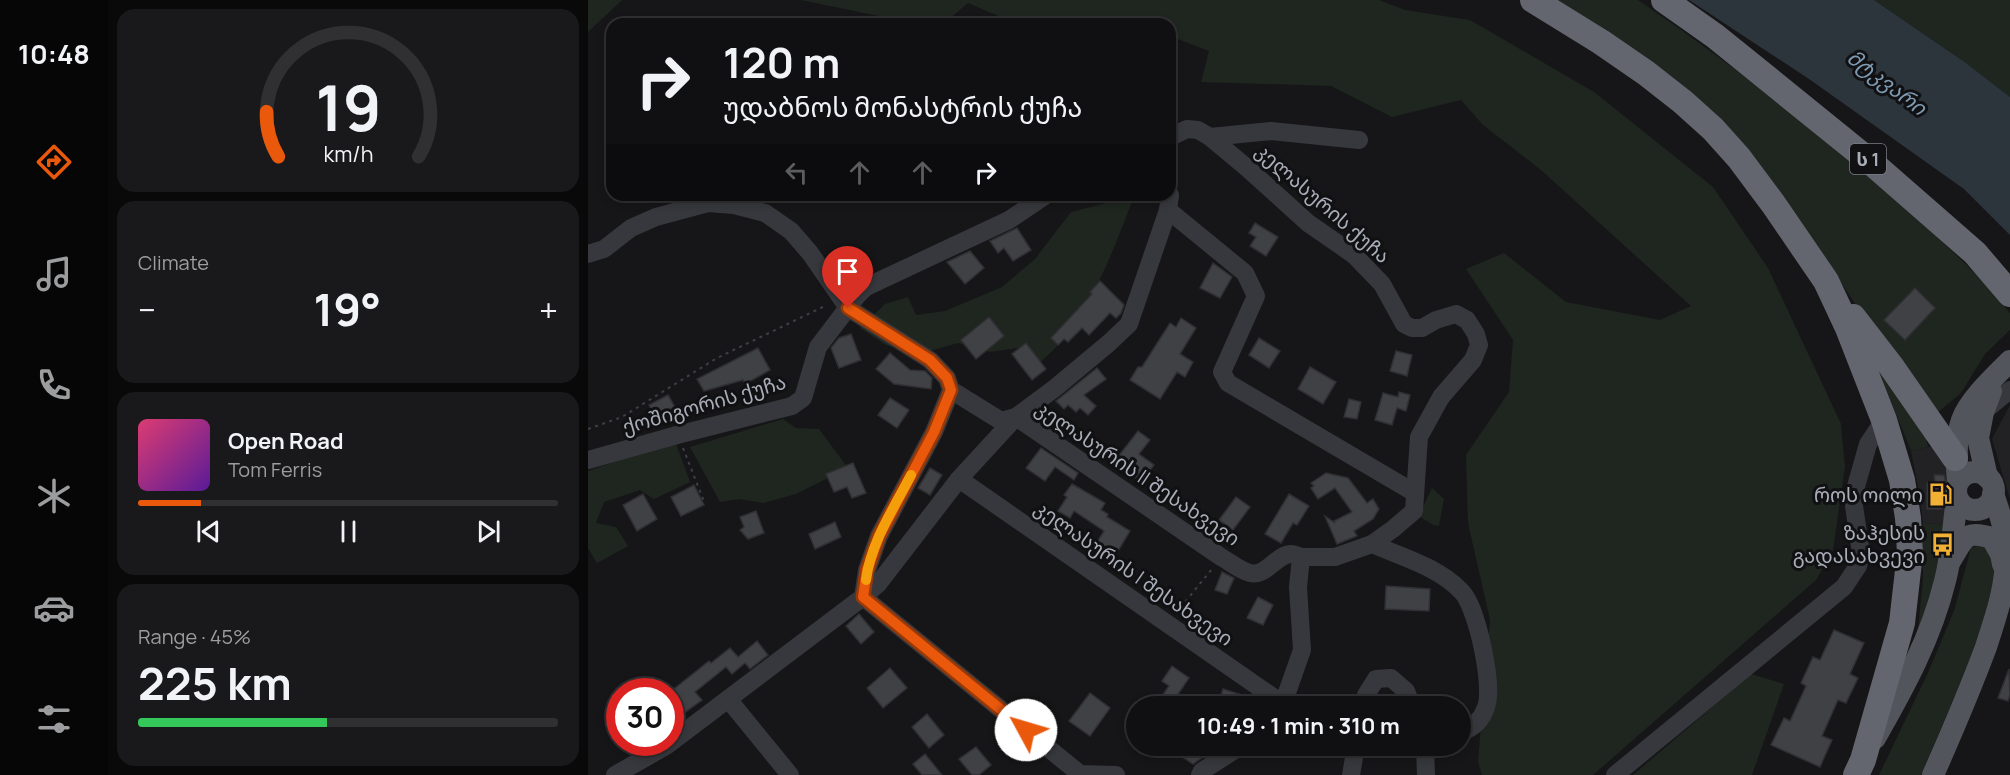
<!DOCTYPE html>
<meta charset="utf-8">
<style>
body{margin:0;font-family:Manrope,"Noto Sans Georgian",sans-serif;background:#19191b;color:#f1f3f6;height:100vh;display:flex;flex-direction:column;font-size:22px;white-space:nowrap}
*{box-sizing:border-box;margin:0}
p{font-size:20px;color:#9c9d9f}
.icon{flex:none;width:33px;height:33px;fill:none;stroke:currentColor;stroke-width:2;stroke-linecap:round;stroke-linejoin:round}
.map{position:relative;flex:1;overflow:hidden}
.details{display:flex;flex-direction:column;gap:9px;padding:9px;background:#09090a;width:480px}
.details>*{flex:none}
.hud{position:absolute;left:18px;top:18px;width:570px;height:183px;border-radius:18px;box-shadow:0 3px 9px #0003,0 0 0 2px #303032;background:#101012;color:#f1f3f6;overflow:hidden}
.speed{position:absolute;left:18px;top:678px;display:flex;gap:12px;font-size:30px;font-weight:700;text-align:center}
.speed>*{display:grid;place-content:center;width:78px;height:78px;border-radius:50%;background:#101012;box-shadow:0 3px 9px #0003,0 0 0 2px #303032;line-height:1}
.speed .limit{border:9px solid #d22;background:#fff;color:#111}
.pin{position:absolute;display:grid;place-items:center;width:51px;height:51px;color:#fff;margin:-62px -26px;border-radius:50% 50% 50% 0;rotate:-45deg;box-shadow:0 0 6px #0007}
.pin .icon{rotate:45deg}
.me{position:absolute;width:66px;margin:-33px;rotate:309deg;stroke-linejoin:round;filter:drop-shadow(0 0 4px #0008)}
.turn{display:flex;align-items:center;gap:21px;height:126px;padding:0 18px;font-size:27px}
.turn .icon{width:78px;height:78px;stroke-width:2.5}
.turn b{display:block;font-size:42px;line-height:51px}
.lanes{display:flex;align-items:center;height:57px;padding:0 18px;background:#0003;justify-content:center;gap:30px;direction:ltr}
.lanes .off{opacity:.35}
.big{font-size:45px;font-weight:700;line-height:1.1}
.details .card{flex:1;display:flex;flex-direction:column;justify-content:center;gap:9px;min-width:0;padding:0 21px;border-radius:18px;background:#19191b}
.details .dial{align-items:center;gap:0}
.dial svg{height:156px;overflow:visible;fill:none;stroke:#303032;stroke-width:7;stroke-linecap:round;text-anchor:middle}
.dial text{fill:#f1f3f6;stroke:none}
.song{display:flex;align-items:center;gap:18px}
.cover{width:72px;height:72px;border-radius:9px;background:linear-gradient(135deg,hsl(340 70% 55%),hsl(270 70% 35%))}
.played{height:6px;border-radius:3px;background:linear-gradient(90deg,#ea580c 15%,#303032 15%)}
.keys{display:flex;justify-content:space-around;direction:ltr}
.heat{display:flex;justify-content:space-between;align-items:center;font-size:33px;direction:ltr}
.charge{height:9px;border-radius:4px;background:linear-gradient(90deg,#34c759 45%,#303032 0)}
.trip{position:absolute;left:538px;top:696px;width:345px;height:60px;border-radius:30px;background:#101012;box-shadow:0 3px 9px #0003,0 0 0 2px #303032;font-weight:700;line-height:60px;text-align:center}
main{display:flex;flex:1;min-height:0}
.tab-bar{display:flex;flex-direction:column;width:108px;justify-content:space-around;align-items:center;background:#060607;color:#9c9d9f}
.tab-bar .icon{width:42px;height:42px}
.tab-bar .current{color:#ea580c}
.tab-bar b{font-size:27px;color:#f1f3f6}
.map>svg:first-child{display:block}
</style>
<main>
<nav class="tab-bar">
<b>10:48</b>
<svg class="icon current" aria-label="directions" viewBox="0 0 24 24"><path d="M12 3l9 9-9 9-9-9zM9 14v-3h6M13 9l2 2-2 2"/></svg>
<svg class="icon" aria-label="music" viewBox="0 0 24 24"><path d="M9 18V5l10-2v13"/><circle cx="6" cy="18" r="3"/><circle cx="16" cy="16" r="3"/></svg>
<svg class="icon" aria-label="phone" viewBox="0 0 24 24"><path d="M5 4h4l2 5-3 2q2 4 5 5l2-3 5 2v4C11 20 4 13 5 4z"/></svg>
<svg class="icon" aria-label="climate" viewBox="0 0 24 24"><path d="M12 3v18M4 7l16 10M4 17L20 7"/></svg>
<svg class="icon" aria-label="car" viewBox="0 0 24 24"><path d="M5 17H2v-5l4-1 3-4h7l3 4 3 1v5h-3M9 17h6M6 11h13"/><circle cx="7" cy="17" r="2"/><circle cx="17" cy="17" r="2"/></svg>
<svg class="icon" aria-label="filters" viewBox="0 0 24 24"><path d="M4 7h16M4 17h16"/><circle cx="9" cy="7" r="2"/><circle cx="15" cy="17" r="2"/></svg>
</nav>
<section class="details">
<div class="card dial"><svg viewBox="0 0 100 80">
<path d="M14 69A42 42 0 1 1 86 69"/>
<path d="M14 69A42 42 0 0 1 8 46" stroke="#ea580c"/>
<text x="50" y="56" font-size="32" font-weight="700">19</text>
<text x="50" y="72" font-size="11">km/h</text>
</svg></div>
<div class="card"><p>Climate</p>
<div class="heat"><a>−</a><b class="big">19°</b><a>+</a></div>
</div>
<div class="card">
<div class="song"><i class="cover"></i><div><b>Open Road</b><p>Tom Ferris</p></div></div>
<div class="played"></div>
<div class="keys"><svg class="icon" aria-label="previous" viewBox="0 0 24 24"><path d="M18 5L8 12l10 7zM5 5v14"/></svg><svg class="icon" aria-label="pause" viewBox="0 0 24 24"><path d="M8 5v14M16 5v14"/></svg><svg class="icon" aria-label="next" viewBox="0 0 24 24"><path d="M6 5l10 7-10 7zM19 5v14"/></svg></div>
</div>
<div class="card"><p>Range · 45%</p><b class="big">225 km</b><div class="charge"></div></div>
</section>
<div class="map">
<svg width="1422" height="775" viewBox="0 0 1422 775">
<rect width="100%" height="100%" fill="#161618"/>
<g fill="#222225">
<polygon points="1422,405 1422,499 1404,439"/>
<polygon points="1345,446 1363,469 1362,496 1358,524 1335,523 1331,492 1323,451"/>
</g>
<g fill="#1e261f">
<polygon points="0,0 34,0 0,32"/>
<polygon points="213,0 791,0 817,10 882,20 1006,92 1125,187 1180,268 1253,424 1257,467 1245,550 1228,580 1005,775 894,775 890,762 902,620 880,523 878,455 921,392 925,340 878,269 916,253 978,302 1072,320 1103,306 953,170 895,125 873,100 804,117 743,86 613,82 621,51 582,36 582,24 549,24 535,19 529,24 502,24 487,16 480,24 429,24 380,3 355,24 329,24"/>
<polygon points="968,0 1050,0 1092,29 1226,127 1307,196 1394,280 1422,313 1422,330 1397,354 1373,393 1349,413 1299,353 1230,247 1153,142"/>
<polygon points="1286,0 1422,0 1422,97 1378,63"/>
<path d="M546,196C525,252 498,326 450,364L437,347L402,352L370,343L331,354L298,345L272,328L297,304L320,297L328,315L357,311L414,287L447,259L483,212Z"/>
<polygon points="1284,354 1338,438 1340,447 1323,451"/>
<polygon points="195,419 208,428 231,429 260,468 208,494 175,503 151,499 132,502 102,447"/>
<polygon points="87,441 102,482 66,499 52,490 16,502 8,523 28,527 40,546 9,563 0,548 0,471"/>
<polygon points="844,488 856,499 851,526 845,525 831,516"/>
<polygon points="1335,523 1358,524 1346,591 1329,639 1335,579"/>
<polygon points="1392,545 1402,546 1410,566 1388,647 1333,775 1291,775 1339,675 1366,611 1383,548"/>
<polygon points="1163,674 1196,684 1164,775 1045,775"/>
</g>
<polygon fill="#2c353c" points="1101,0 1286,0 1378,63 1422,97 1422,235 1376,189 1221,79"/>
<g fill="#404145" stroke="#303034" stroke-width="1.5">
<polygon points="667,223 690,237 678,256 662,246 668,237 661,233"/>
<polygon points="429,228 443,250 425,261 416,248 410,253 402,241"/>
<polygon points="382,251 396,268 377,284 359,262"/>
<polygon points="625,263 644,277 632,298 612,288"/>
<polygon points="512,281 536,305 533,313 528,318 522,313 501,335 494,328 480,342 476,339 470,345 463,338 504,294 502,292"/>
<polygon points="1327,288 1347,308 1317,340 1296,320"/>
<polygon points="401,317 416,336 388,359 373,340"/>
<polygon points="593,318 608,328 592,354 605,362 597,377 589,372 572,399 542,380 550,367 554,367 582,323 588,327"/>
<polygon points="263,334 273,360 251,368 243,348 251,338"/>
<polygon points="671,338 692,351 681,368 661,355"/>
<polygon points="438,343 458,369 444,380 424,354"/>
<polygon points="170,348 182,370 157,384 155,380 116,391 109,379"/>
<polygon points="808,351 824,355 819,376 802,371"/>
<polygon points="302,353 322,370 337,371 344,378 343,389 306,384 288,369"/>
<polygon points="722,367 748,382 735,404 710,389"/>
<polygon points="509,368 518,379 496,395 508,406 500,415 492,408 488,412 480,405 476,409 468,401"/>
<polygon points="811,392 822,395 818,411 809,408 804,425 787,420 795,393 810,397"/>
<polygon points="80,395 87,407 68,418 61,405"/>
<polygon points="302,398 321,410 309,428 290,415"/>
<polygon points="761,399 773,402 769,419 756,417"/>
<polygon points="550,431 562,440 551,454 566,465 553,482 526,462"/>
<polygon points="453,448 490,473 486,480 467,467 457,481 438,468"/>
<polygon points="265,463 278,493 264,498 259,487 246,492 238,474"/>
<polygon points="342,468 354,475 342,495 330,488"/>
<polygon points="738,473 760,478 779,503 785,499 791,509 785,519 766,531 769,536 749,544 737,516 747,523 746,521 764,512 747,488 730,499 723,488 726,486 723,483"/>
<polygon points="1346,475 1356,475 1360,490 1356,497 1354,509 1339,509 1339,483 1347,483"/>
<polygon points="484,484 517,503 513,510 520,514 519,517 542,531 527,556 508,544 516,531 486,511 482,518 470,511 479,497 476,495"/>
<polygon points="106,485 116,505 93,516 83,497"/>
<polygon points="55,494 69,519 49,531 35,505"/>
<polygon points="701,494 721,506 709,525 705,523 693,543 677,534"/>
<polygon points="648,497 662,507 645,530 631,520"/>
<polygon points="168,511 176,533 160,539 152,530 156,527 152,517"/>
<polygon points="247,522 253,537 227,549 221,534"/>
<polygon points="634,572 646,578 639,594 627,590"/>
<polygon points="798,586 842,589 841,611 797,609"/>
<polygon points="670,597 685,605 675,625 659,618"/>
<polygon points="271,614 286,632 273,644 258,626"/>
<polygon points="1246,630 1276,643 1262,674 1270,678 1258,703 1250,700 1234,736 1244,740 1232,767 1183,745 1196,718 1202,721 1218,686 1213,683 1225,657 1232,660"/>
<polygon points="169,641 180,655 162,669 157,663 144,674 138,667 107,692 114,700 82,723 82,692 121,661 123,663 142,648 150,657"/>
<polygon points="584,666 601,678 582,706 567,706 581,686 574,681"/>
<polygon points="302,668 319,688 295,708 279,688"/>
<polygon points="1421,669 1422,695 1420,701 1410,698"/>
<polygon points="635,689 657,696 654,706 630,706"/>
<polygon points="502,693 522,708 502,736 481,721"/>
<polygon points="339,714 356,735 341,748 324,727"/>
<polygon points="600,746 623,746 615,757 605,764 593,756"/>
<polygon points="388,747 403,765 391,775 384,775 371,759"/>
<polygon points="337,754 354,775 334,775 325,764"/>
</g>
<g fill="none" stroke-linecap="round" stroke-linejoin="round">
<g stroke="#3d3f44" stroke-width="2" stroke-dasharray="3 4.5" stroke-linecap="butt">
<polyline points="0,429 34,417 129,358 239,305"/>
<polyline points="95,448 117,504"/>
<polyline points="588,613 624,569"/>
</g>
<g stroke="#37383d" stroke-width="18">
<polyline points="582,137 599,129 610,130 622,137 658,167 720,223 766,255 794,284 816,324 824,328 834,328 848,320 868,314 879,320 888,334 891,345 885,360 853,397 831,437 826,511 805,529 784,544"/>
<polyline points="622,137 683,131 771,140"/>
<polyline points="580,210 657,273 668,296 634,372 640,383 827,493"/>
<polyline points="0,254 16,249 43,228 68,217 120,203 146,205 177,213 203,231 222,253 260,308 342,360 359,378 363,390 346,432 291,536 279,570 275,597 492,774 528,775"/>
<path d="M363,390L413,421L428,417L633,557C642,562 653,571 662,573C679,577 689,553 704,554C707,554 710,556 713,557"/>
<polyline points="1395,412 1422,390"/>
<polyline points="0,460 89,435 204,406 215,398 230,347 268,297 278,287 421,220 458,195"/>
<polyline points="371,479 695,704"/>
<polyline points="140,699 202,775"/>
<path d="M693,706L695,704L714,650L710,587L713,557H747L784,544C814,557 851,567 874,592C889,608 906,686 898,707C894,720 885,728 873,732"/>
<polyline points="776,706 778,695 788,679 803,678 818,691 824,706"/>
<polyline points="837,746 838,775"/>
<polyline points="27,775 78,746 275,597 290,584 371,479 428,417 467,388 521,343 541,324 580,210 582,195"/>
<polyline points="612,775 614,771 653,746"/>
<polyline points="763,775 768,746"/>
<polyline points="1027,775 1256,587 1270,566 1273,553 1266,506 1267,490 1280,444 1296,420"/>
</g>
<g stroke="#53555c" stroke-width="22">
<circle cx="1387" cy="491" r="19"/>
<polyline points="1399,477 1390,438 1395,412 1403,391"/>
<path d="M1370,481C1368,461 1367,439 1374,420C1381,400 1407,376 1422,361"/>
<path d="M1362,561C1376,539 1376,529 1404,538L1413,554L1415,564"/>
<path d="M1287,738C1316,687 1343,638 1357,581C1364,555 1365,526 1369,499"/>
<path d="M1345,775C1364,732 1382,690 1398,647C1408,616 1419,585 1418,552C1418,531 1412,514 1405,494"/>
</g>
<g stroke="#63666e" stroke-width="26">
<polyline points="945,0 1013,42 1058,73 1095,102 1125,129 1151,158 1186,205 1238,281 1260,328 1296,420 1314,480 1320,518 1322,553 1314,623 1275,760 1268,775"/>
<polyline points="1076,0 1127,36 1284,163 1387,253 1422,294"/>
<polyline points="1265,317 1303,366 1367,458"/>
</g>
</g>
<g fill="none" stroke-linecap="round" stroke-linejoin="round">
<defs>
<polyline id="route" points="260,308 342,360 359,378 363,390 346,432 291,536 279,570 275,597 438,730"/>
</defs>
<use href="#route" stroke="#983908" stroke-width="15"/>
<use href="#route" stroke="#ea580c" stroke-width="10"/>
<path stroke="#f59e0b" stroke-width="10" d="M278,580C283,542 306,508 323,475"/>
</g>
<defs>
<symbol id="fuel-bare" viewBox="-9 -9 18 18"><path d="M-5.5-6h7V0h2V4h1.3V-2.5L3-4.5l.8-.8L6-3V5H2.5V1h-1V6h-7ZM-4.2-4.7v3.2H.2V-4.7Z" fill="#f2b134" stroke="#111113" stroke-width="2.5" paint-order="stroke"/></symbol>
<symbol id="bus-bare" viewBox="-9 -9 18 18"><path d="M-5-6H5V4H4V6H2V4H-2V6H-4V4H-5ZM-3.5-4V0h7V-4ZM-3.5 1.2v1.5H-2V1.2ZM2 1.2v1.5H3.5V1.2Z" fill="#f2b134" stroke="#111113" stroke-width="2.5" paint-order="stroke"/></symbol>
</defs>
<g fill-rule="evenodd">
<use href="#fuel-bare" x="1336" y="478" width="33" height="33"/>
<use href="#bus-bare" x="1338" y="528" width="33" height="33"/>
</g>
<g text-anchor="middle" dominant-baseline="central" stroke-width="6" stroke-linejoin="round" paint-order="stroke">
<rect fill="#111113" stroke="#7b7e86" stroke-width="1.5" x="1262" y="144" width="36" height="30" rx="4.5"/>
<g font-size="18" font-weight="bold" fill="#a8adb8">
<text x="1280" y="159">ს 1</text>
</g>
<g font-size="20" fill="#a8adb8" stroke="#111113">
<text transform="translate(735 203) rotate(41)">კელასურის ქუჩა</text>
<text transform="translate(116 404) rotate(-16)">ქოშიგორის ქუჩა</text>
<text transform="translate(550 473) rotate(34)">კელასურის II შესახვევი</text>
<text transform="translate(546 573) rotate(35)">კელასურის I შესახვევი</text>
</g>
<g font-size="20" fill="#a8adb8" stroke="#111113" text-anchor="end">
<text x="1335" y="494">როს ოილი</text>
<text x="1337" y="532">ზაჰესის<tspan x="1337" dy="23">გადასახვევი</tspan></text>
</g>
<g font-size="21" font-style="italic" fill="#7f9bb3" stroke="#111113">
<text transform="translate(1299 82) rotate(37)">მტკვარი</text>
</g>
</g>
</svg>
<div class="speed"><div class="limit">30</div></div>
<div class="pin" style="left:260px;top:308px;background:#d93025"><svg class="icon" aria-label="arrive" viewBox="0 0 24 24"><path d="M6 21V4h12l-3 4 3 4H6"/></svg></div>
<svg class="me" style="left:438px;top:730px" viewBox="-20 -20 40 40"><circle r="19" fill="#fff"/><path d="M0-13L10 11 0 6-10 11z" fill="#ea580c"/></svg>
<div class="trip">10:49 · 1 min · 310 m</div>
<div class="hud">
<div class="turn"><svg class="icon" aria-label="right" viewBox="0 0 24 24"><path d="M7 20v-9h11M14 6l5 5-5 5"/></svg><div><b>120 m</b>უდაბნოს მონასტრის ქუჩა</div></div>
<div class="lanes"><svg class="icon off" aria-label="left" viewBox="0 0 24 24"><path d="M17 20v-9H6M10 6l-5 5 5 5"/></svg><svg class="icon off" aria-label="ahead" viewBox="0 0 24 24"><path d="M12 20V5M6 11l6-6 6 6"/></svg><svg class="icon off" aria-label="ahead" viewBox="0 0 24 24"><path d="M12 20V5M6 11l6-6 6 6"/></svg><svg class="icon" aria-label="right" viewBox="0 0 24 24"><path d="M7 20v-9h11M14 6l5 5-5 5"/></svg></div>
</div>
</div>
</main>
